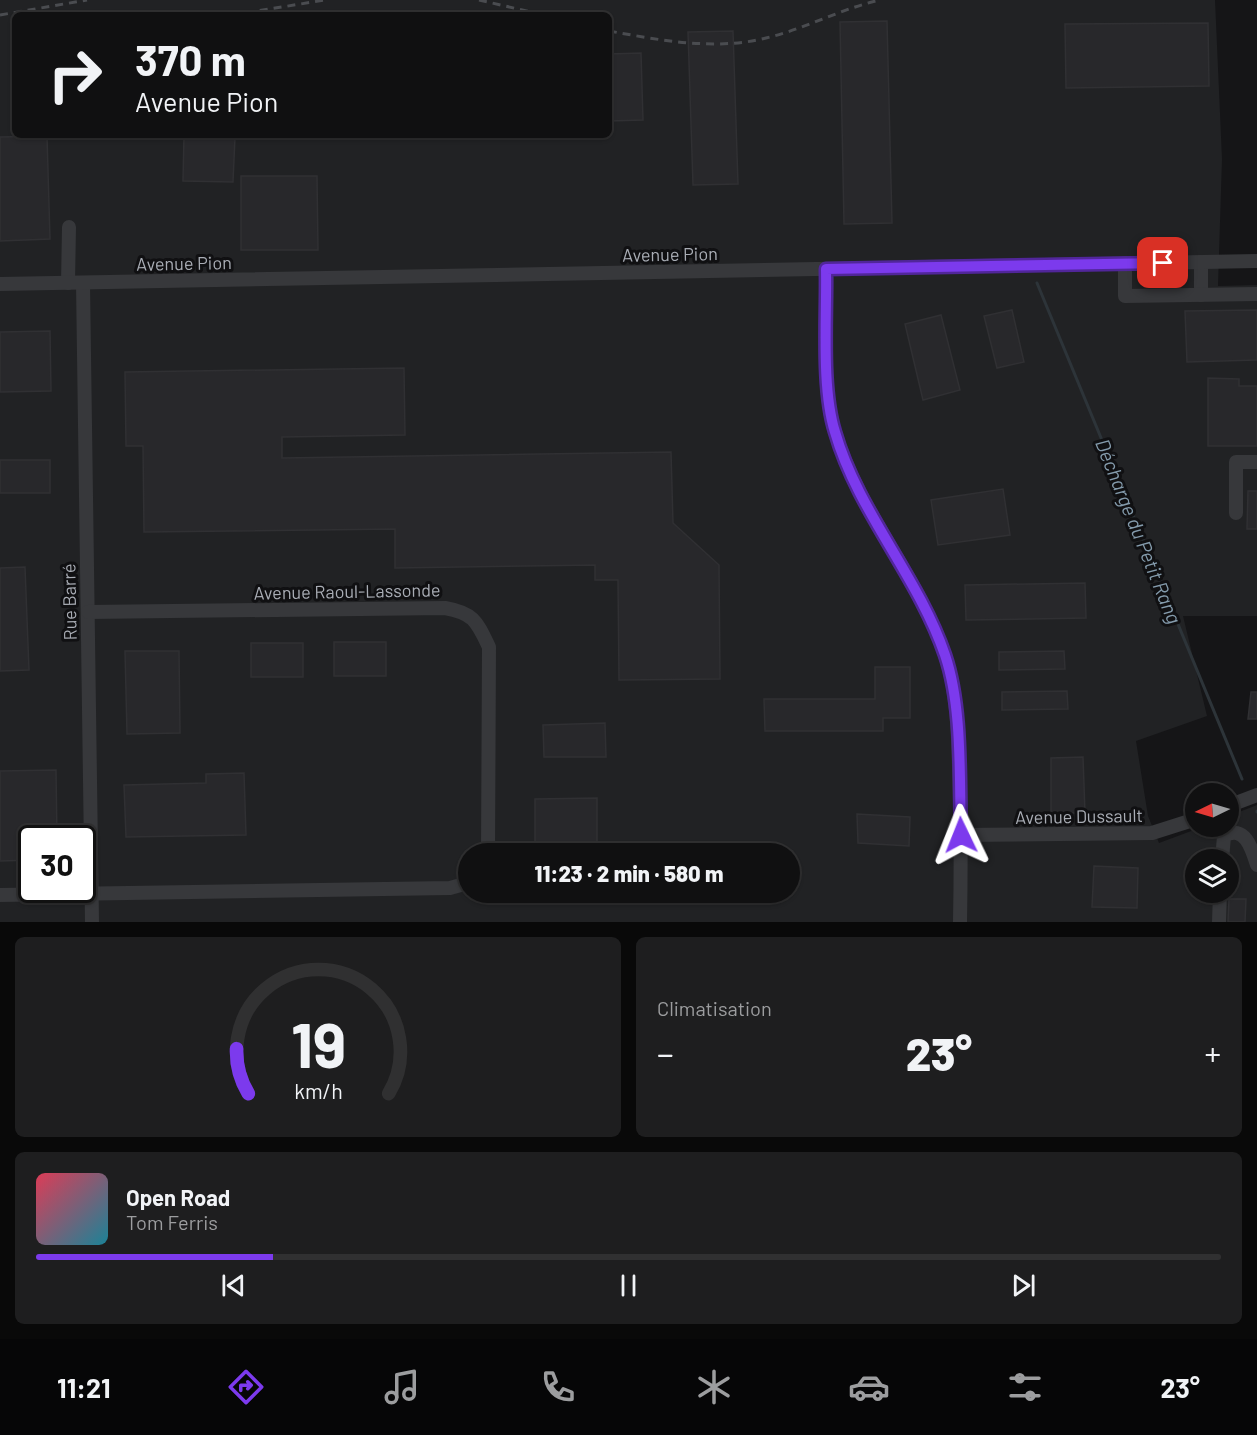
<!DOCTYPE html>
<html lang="fr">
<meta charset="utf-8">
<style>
body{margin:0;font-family:Barlow,sans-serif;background:#1e1e1f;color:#f1f3f6;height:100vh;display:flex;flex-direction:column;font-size:22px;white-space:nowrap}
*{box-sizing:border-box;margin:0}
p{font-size:20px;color:#9c9d9f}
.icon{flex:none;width:33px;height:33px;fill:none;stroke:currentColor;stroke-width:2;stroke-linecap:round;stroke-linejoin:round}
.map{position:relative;height:922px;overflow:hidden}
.drawer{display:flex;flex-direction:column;gap:15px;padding:15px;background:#090909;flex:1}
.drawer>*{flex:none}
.hud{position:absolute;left:12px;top:12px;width:600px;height:126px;border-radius:9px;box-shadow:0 2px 4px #0004,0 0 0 2px #303031;background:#101011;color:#f1f3f6;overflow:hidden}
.needle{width:39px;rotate:265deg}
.fabs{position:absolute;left:1185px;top:783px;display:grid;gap:12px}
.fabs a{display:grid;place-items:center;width:54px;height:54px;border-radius:50%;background:#101011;box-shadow:0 2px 4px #0004,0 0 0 2px #303031;font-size:30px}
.speed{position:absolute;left:18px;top:825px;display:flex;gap:12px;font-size:30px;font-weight:700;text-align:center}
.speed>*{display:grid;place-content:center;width:78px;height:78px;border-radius:50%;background:#101011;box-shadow:0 2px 4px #0004,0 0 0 2px #303031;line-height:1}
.speed .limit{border:3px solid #111;border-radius:9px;background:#fff;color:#111}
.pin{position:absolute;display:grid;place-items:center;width:51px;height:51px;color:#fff;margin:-26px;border-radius:12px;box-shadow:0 3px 9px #0006}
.me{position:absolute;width:66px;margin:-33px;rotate:358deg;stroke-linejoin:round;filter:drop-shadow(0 0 4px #0008)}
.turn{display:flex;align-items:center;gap:21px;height:126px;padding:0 24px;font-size:27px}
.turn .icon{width:78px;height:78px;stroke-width:2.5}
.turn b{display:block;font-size:42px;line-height:51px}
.big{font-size:45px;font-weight:800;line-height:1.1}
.drawer .tile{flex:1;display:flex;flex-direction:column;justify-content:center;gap:9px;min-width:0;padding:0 21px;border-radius:9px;background:#1e1e1f}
.drawer .dial{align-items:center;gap:0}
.dial svg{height:156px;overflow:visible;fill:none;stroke:#303031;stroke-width:7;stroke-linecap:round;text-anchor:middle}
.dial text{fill:#f1f3f6;stroke:none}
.song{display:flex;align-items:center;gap:18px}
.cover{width:72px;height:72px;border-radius:9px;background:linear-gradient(135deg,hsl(350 70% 55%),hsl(190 70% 35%))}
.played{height:6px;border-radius:3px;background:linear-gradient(90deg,#7c3aed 20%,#303031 20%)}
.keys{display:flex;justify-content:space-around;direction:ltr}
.heat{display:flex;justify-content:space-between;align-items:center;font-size:33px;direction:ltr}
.drawer .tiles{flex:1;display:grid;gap:15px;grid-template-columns:1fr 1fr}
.tile:last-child{grid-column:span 2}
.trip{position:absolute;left:458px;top:843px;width:342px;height:60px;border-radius:30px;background:#101011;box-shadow:0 2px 4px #0004,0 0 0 2px #303031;font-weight:800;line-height:60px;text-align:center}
.dock{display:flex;height:96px;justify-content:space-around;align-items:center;background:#060607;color:#9c9d9f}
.dock .icon{width:42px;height:42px}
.dock .active{color:#7c3aed}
.dock b{font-size:27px;color:#f1f3f6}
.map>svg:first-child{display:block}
</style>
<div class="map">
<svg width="1257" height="922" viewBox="0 0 1257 922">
<rect width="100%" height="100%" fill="#151517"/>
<path fill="#212224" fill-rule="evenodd" d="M0,0H1215L1222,159L1218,286L1257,285V616H1183L1207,716L1136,741L1148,816L1159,843L1202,827L1228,826L1229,816L1257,805V922H0ZM15,15H609V135H15ZM32,838H82V890H32ZM468,854H789V892H468ZM1196,860H1228V892H1196Z"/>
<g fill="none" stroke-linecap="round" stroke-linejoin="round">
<g stroke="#2d3439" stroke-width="3">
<polyline points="1037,283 1242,779"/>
<polyline points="1257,811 1257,812"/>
</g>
</g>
<g fill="#28282b" stroke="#303033" stroke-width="1.5">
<polygon points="887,21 892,223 844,224 840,22"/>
<polygon points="1208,23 1209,86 1066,88 1065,24"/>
<polygon points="733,31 738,184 693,185 688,32"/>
<polygon points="641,53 643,120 609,121 609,54"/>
<polygon points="184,135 235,137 233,182 183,181"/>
<polygon points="47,136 50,239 0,241 0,137"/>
<polygon points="241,176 317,176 318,250 241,250"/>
<polygon points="1012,310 1024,362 997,368 984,316"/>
<polygon points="1257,310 1257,360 1187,362 1185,311"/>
<polygon points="941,315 960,390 923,400 905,324"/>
<polygon points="50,331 51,391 0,392 0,332"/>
<polygon points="404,368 405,435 282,437 282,458 671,452 673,523 719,565 720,679 619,680 618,580 595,580 595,565 395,568 395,529 144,532 143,446 126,446 125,372"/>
<polygon points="1208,378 1239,379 1239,386 1257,386 1257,446 1208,446"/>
<rect x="0" y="460" width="50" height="33"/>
<polygon points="1003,489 1010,535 938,545 931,500"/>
<polygon points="1248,491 1257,491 1257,529 1247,529"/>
<polygon points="25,567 29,670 0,671 0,568"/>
<polygon points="1085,583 1086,618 966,620 965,585"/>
<rect x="334" y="642" width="52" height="34"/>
<rect x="251" y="643" width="52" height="34"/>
<polygon points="125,651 179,651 180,733 127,734"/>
<polygon points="1064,651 1065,669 999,670 999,652"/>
<polygon points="875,667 910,667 910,718 883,718 883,731 765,731 764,699 875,699"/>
<polygon points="1067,691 1068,709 1002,710 1002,692"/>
<polygon points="1251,692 1257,692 1257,719 1248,719"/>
<polygon points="605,723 606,757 544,757 543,725"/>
<polygon points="1083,757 1085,813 1051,813 1051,758"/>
<polygon points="56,770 57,838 32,838 32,860 0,861 0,771"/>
<polygon points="244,773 246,835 126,837 124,785 206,783 206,774"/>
<polygon points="597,798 597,847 535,848 535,799"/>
<polygon points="857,814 910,817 909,846 858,843"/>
<polygon points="1094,866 1138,868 1137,908 1092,907"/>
<polygon points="1229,899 1246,899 1245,922 1228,922"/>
</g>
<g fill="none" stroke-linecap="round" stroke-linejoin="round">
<g stroke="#37383b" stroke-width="14">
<polyline points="1201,262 1201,295"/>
<polyline points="1125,263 1125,296 1257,294"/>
<path d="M826,269C827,317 821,387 835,432C859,512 918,576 945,655C957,691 958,731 959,768C961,819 961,870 960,922"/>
<polyline points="68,283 69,227"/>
<polyline points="83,283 92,922"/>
<polyline points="0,284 1257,261"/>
<polyline points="1236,513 1236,462 1257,462"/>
<path d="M88,612L445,608C474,613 477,622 489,647L488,854"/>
<polyline points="1228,806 1257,795"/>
<polyline points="961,835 1152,833 1196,819"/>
<path d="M1222,860L1224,836C1245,824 1252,849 1257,865"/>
<polyline points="0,895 450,888 468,883"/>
<polyline points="1219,922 1220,892"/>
</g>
<g stroke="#4a4c50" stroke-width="3" stroke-dasharray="8 6" stroke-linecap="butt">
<polyline points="479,0 544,15"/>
<polyline points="0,15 87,0"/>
<polyline points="148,15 245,13 325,0"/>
<polyline points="11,22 15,22"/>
<path d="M609,31C659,40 715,51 766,38C805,29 840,9 880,0"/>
</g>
</g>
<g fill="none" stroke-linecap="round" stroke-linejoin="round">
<defs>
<path id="route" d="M961,835C959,780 963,708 945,655C918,576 858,512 835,432C821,387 827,317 826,269L1163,263"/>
</defs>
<use href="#route" stroke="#51269a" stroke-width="15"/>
<use href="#route" stroke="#7c3aed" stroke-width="10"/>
</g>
<g text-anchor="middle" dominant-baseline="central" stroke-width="6" stroke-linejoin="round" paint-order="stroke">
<g font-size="18" fill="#a9adb5" stroke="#101012">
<text transform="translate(670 254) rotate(-1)">Avenue Pion</text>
<text transform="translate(184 263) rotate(-1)">Avenue Pion</text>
<text transform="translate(347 591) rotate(-1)">Avenue Raoul-Lassonde</text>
<text transform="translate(69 602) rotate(-91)">Rue Barré</text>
<text transform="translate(1079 816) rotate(-1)">Avenue Dussault</text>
</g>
<g font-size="20" font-style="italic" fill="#849bac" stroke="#101012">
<text transform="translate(1139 531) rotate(68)">Décharge du Petit Rang</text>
</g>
</g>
</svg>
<div class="fabs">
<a><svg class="needle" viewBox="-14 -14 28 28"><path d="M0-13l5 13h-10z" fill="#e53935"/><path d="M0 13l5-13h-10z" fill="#9c9d9f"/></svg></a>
<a><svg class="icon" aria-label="layers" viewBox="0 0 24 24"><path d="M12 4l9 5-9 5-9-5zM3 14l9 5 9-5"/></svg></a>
</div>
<div class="speed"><div class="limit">30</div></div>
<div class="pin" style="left:1163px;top:263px;background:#d93025"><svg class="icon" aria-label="arrive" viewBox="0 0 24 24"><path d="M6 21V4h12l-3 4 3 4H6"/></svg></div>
<svg class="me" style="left:961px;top:835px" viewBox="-20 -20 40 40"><path d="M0-17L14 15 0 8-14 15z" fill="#7c3aed" stroke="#fff" stroke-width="4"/></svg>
<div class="trip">11:23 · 2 min · 580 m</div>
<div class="hud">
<div class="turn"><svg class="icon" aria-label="right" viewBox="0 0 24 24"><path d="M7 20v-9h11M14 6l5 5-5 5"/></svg><div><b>370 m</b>Avenue Pion</div></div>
</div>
</div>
<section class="drawer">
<div class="tiles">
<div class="tile dial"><svg viewBox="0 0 100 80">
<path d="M14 69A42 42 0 1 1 86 69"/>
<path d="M14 69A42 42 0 0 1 8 46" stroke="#7c3aed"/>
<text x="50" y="56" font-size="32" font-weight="700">19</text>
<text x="50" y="72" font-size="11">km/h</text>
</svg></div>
<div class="tile"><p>Climatisation</p>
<div class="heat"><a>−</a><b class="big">23°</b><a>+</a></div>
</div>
<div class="tile">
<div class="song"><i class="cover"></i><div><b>Open Road</b><p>Tom Ferris</p></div></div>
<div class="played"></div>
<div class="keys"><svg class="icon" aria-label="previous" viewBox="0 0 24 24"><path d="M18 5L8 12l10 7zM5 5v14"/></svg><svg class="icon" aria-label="pause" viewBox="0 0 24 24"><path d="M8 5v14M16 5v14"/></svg><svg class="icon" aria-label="next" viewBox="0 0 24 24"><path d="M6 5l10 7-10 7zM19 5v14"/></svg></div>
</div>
</div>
</section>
<nav class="dock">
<b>11:21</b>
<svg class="icon active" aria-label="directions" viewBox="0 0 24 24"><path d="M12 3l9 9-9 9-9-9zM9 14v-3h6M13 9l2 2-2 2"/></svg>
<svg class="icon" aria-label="music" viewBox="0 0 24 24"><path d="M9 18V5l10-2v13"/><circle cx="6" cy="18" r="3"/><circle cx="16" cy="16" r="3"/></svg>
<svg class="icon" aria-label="phone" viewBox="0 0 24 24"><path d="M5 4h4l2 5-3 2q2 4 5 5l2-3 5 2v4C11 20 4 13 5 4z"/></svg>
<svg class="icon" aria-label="climate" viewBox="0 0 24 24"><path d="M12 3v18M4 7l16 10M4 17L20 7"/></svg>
<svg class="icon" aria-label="car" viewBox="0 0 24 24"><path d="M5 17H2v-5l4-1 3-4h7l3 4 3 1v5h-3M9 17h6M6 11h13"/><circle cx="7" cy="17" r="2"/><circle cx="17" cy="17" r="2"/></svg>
<svg class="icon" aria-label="filters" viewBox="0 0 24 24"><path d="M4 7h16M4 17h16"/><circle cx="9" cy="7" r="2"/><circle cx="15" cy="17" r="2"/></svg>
<b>23°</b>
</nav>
